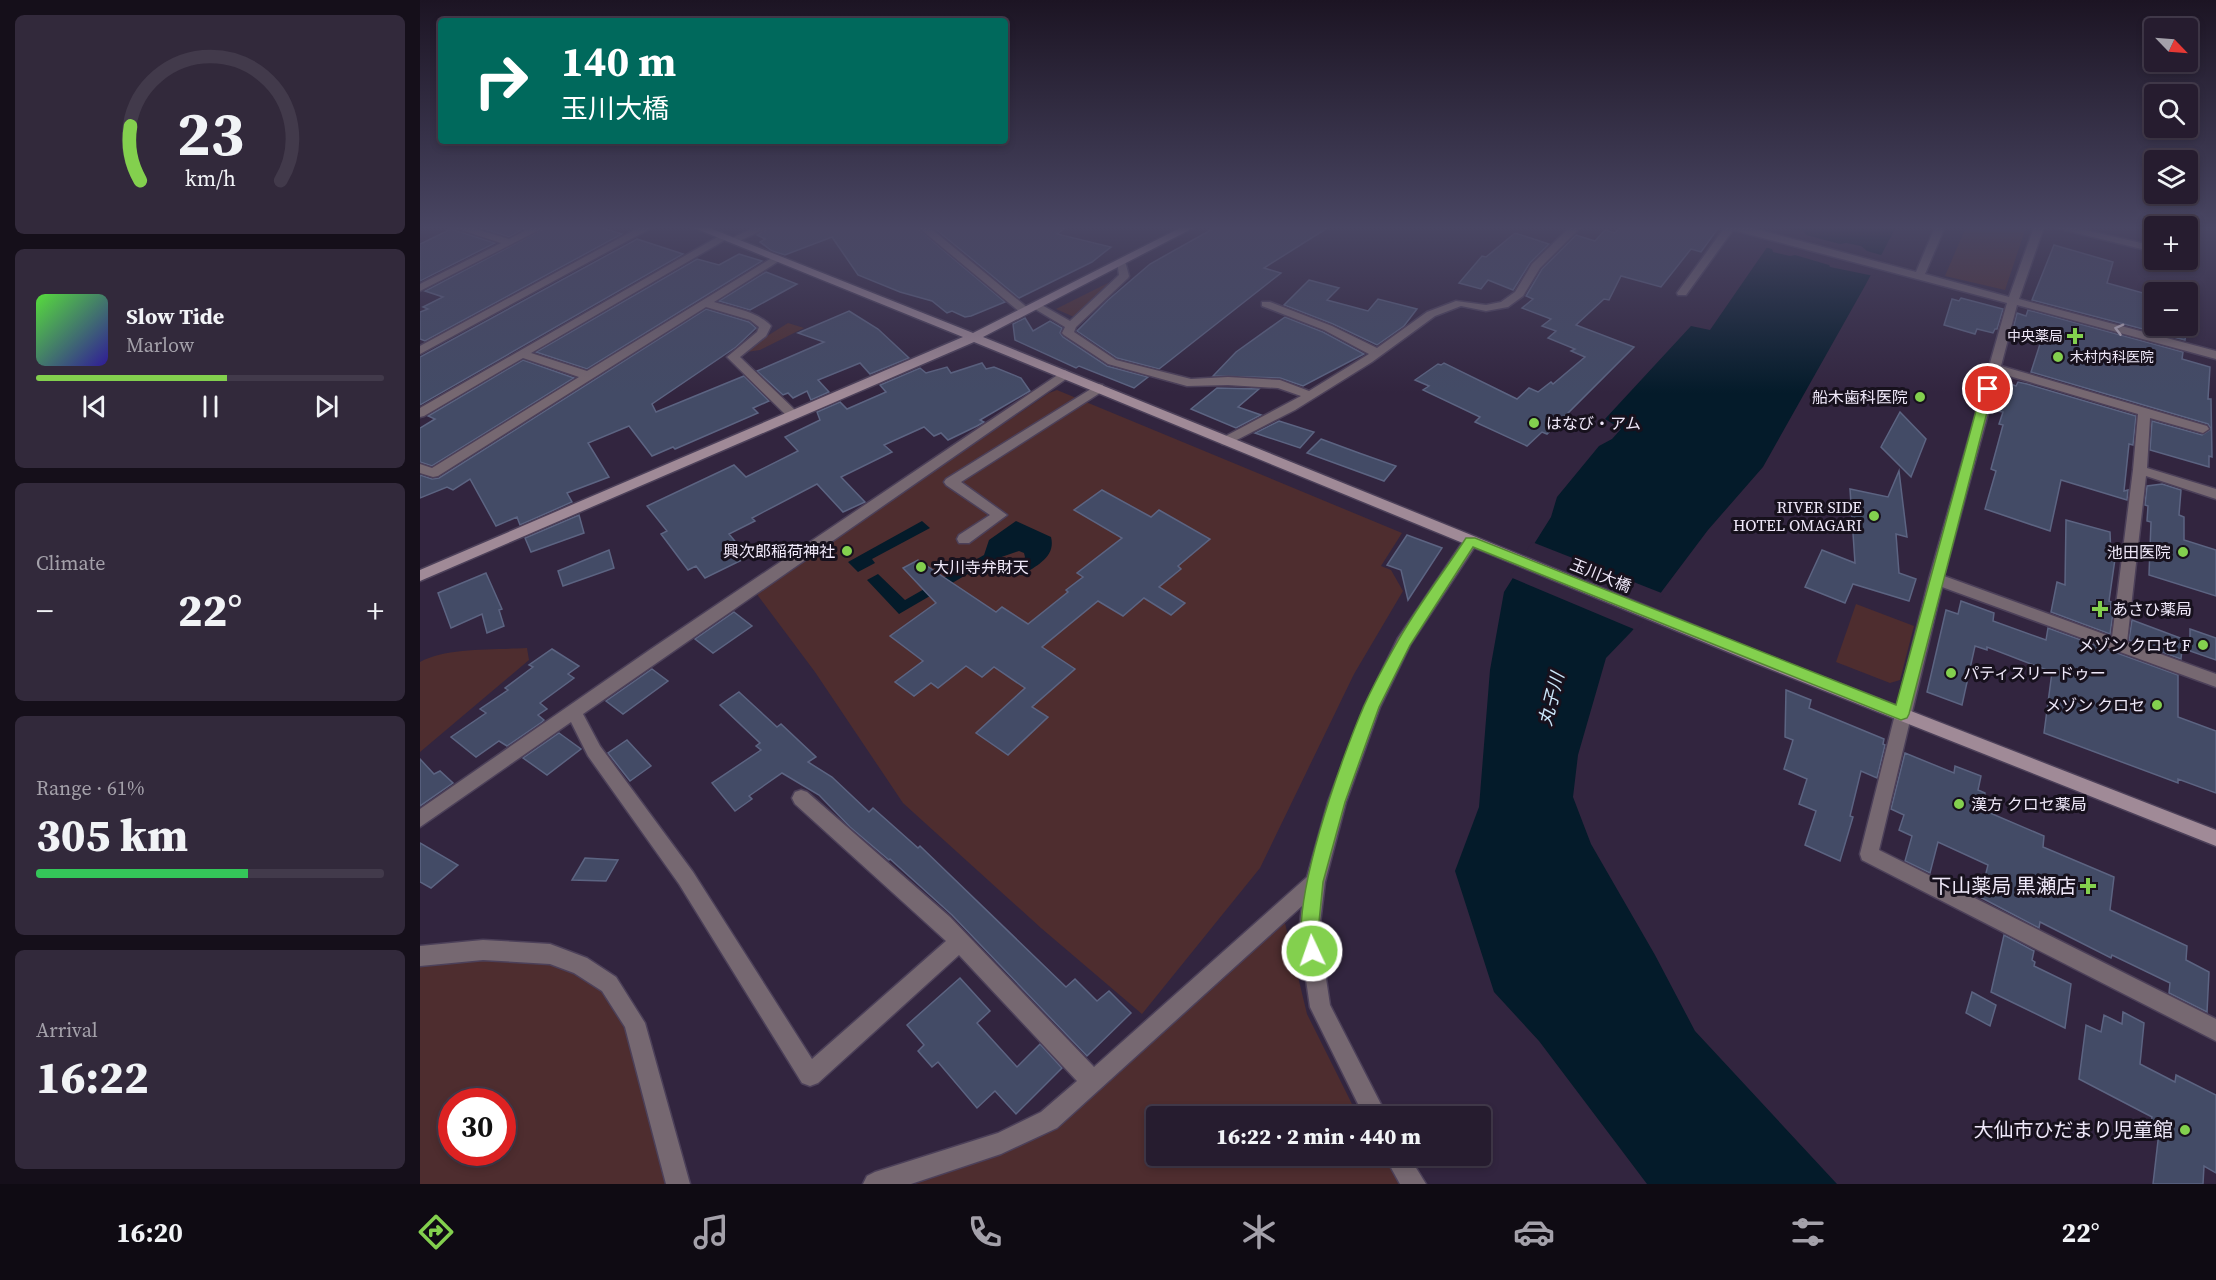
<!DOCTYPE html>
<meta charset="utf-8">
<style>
body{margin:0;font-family:"Source Serif 4","Noto Sans JP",serif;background:#32293b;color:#f1f3f6;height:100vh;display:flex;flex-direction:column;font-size:22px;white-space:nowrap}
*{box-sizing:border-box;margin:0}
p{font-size:20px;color:#a4a1aa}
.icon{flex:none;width:33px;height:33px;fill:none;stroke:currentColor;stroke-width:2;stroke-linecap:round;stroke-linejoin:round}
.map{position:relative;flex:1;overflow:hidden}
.details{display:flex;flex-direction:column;gap:15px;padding:15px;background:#150f1a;width:420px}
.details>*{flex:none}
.guide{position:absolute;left:18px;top:18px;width:570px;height:126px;border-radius:6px;box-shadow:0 3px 9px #0003,0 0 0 2px #423a4b;background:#00695c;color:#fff;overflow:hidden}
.needle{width:39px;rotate:115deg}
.fabs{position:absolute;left:1724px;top:18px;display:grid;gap:12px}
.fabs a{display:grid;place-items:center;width:54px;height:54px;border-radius:6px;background:#261c2f;box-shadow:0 3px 9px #0003,0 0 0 2px #423a4b;font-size:30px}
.speed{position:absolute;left:18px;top:1088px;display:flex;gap:12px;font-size:30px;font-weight:700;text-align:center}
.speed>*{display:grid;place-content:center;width:78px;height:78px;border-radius:50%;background:#261c2f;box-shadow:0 3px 9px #0003,0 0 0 2px #423a4b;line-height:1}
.speed .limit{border:9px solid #d22;background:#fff;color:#111}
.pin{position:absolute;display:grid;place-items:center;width:51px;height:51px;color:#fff;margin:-26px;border:3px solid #fff;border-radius:50%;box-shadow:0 2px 6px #0007}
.me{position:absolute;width:66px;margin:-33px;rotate:357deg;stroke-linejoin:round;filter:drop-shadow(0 0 4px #0008)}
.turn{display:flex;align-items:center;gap:21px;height:126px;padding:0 24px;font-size:27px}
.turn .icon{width:78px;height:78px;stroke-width:2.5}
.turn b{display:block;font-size:42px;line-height:51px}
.big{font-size:45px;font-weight:800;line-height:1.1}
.details .card{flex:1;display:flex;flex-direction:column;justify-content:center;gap:9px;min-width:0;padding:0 21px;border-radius:9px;background:#32293b}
.details .dial{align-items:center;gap:0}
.dial svg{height:156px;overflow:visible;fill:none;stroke:#423a4b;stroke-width:7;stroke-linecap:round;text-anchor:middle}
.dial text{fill:#f1f3f6;stroke:none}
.song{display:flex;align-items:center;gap:18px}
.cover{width:72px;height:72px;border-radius:9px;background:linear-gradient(135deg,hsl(110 70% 55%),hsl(250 70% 35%))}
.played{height:6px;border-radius:3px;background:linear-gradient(90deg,#83d04e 55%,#423a4b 55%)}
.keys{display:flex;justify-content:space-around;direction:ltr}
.heat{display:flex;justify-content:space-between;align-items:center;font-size:33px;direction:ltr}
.charge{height:9px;border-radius:4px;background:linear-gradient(90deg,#34c759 61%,#423a4b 0)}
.trip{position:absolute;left:726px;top:1106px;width:345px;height:60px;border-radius:6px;background:#261c2f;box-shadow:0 3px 9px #0003,0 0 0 2px #423a4b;font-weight:800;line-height:60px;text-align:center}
.menu{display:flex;height:96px;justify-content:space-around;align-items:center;background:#0f0b13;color:#a4a1aa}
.menu .icon{width:42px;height:42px}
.menu .current{color:#83d04e}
.menu b{font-size:27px;color:#f1f3f6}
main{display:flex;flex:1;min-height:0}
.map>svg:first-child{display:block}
</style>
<main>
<section class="details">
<div class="card dial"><svg viewBox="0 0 100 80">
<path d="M14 69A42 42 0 1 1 86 69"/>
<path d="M14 69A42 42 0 0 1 9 41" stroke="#83d04e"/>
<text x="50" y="56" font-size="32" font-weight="700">23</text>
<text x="50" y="72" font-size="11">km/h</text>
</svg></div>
<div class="card">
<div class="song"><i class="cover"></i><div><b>Slow Tide</b><p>Marlow</p></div></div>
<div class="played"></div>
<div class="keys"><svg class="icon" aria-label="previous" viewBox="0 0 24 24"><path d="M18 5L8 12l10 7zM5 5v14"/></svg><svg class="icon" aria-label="pause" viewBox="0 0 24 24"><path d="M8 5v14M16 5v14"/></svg><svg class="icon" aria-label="next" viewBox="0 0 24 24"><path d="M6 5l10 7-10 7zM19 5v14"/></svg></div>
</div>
<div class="card"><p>Climate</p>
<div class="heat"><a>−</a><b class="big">22°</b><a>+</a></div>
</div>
<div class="card"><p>Range · 61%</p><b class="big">305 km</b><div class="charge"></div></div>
<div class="card"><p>Arrival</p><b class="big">16:22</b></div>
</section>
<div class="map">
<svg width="1796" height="1184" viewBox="0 0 1796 1184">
<rect width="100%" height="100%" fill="#32253f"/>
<g fill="#4e2d2f" fill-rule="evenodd">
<polygon points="1546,227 1606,227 1585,290 1525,276"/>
<polygon points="692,281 654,317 636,309"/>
<polygon points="368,323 384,328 340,350 320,353"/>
<polygon points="637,390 982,533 961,566 971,570 983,591 934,674 840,868 722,1014 621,928 483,803 395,672 336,593 629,393"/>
<polygon points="1436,604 1494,626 1480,680 1470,683 1416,662"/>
<path d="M107,648L109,660L0,752V662C27,647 76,650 107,648Z"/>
<polygon points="865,923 887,1014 938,1116 736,1116 736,1155 963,1155 982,1184 481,1184 600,1145 633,1125"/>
<path d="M104,959L134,963L160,974L183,989L207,1027L248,1184H0V964L38,960ZM32,1101H82V1152H32Z"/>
</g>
<g fill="#041b2a">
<polygon points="1361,227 1476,227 1446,284 1343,467 1288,530 1212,631 1186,658 1158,755 1153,797 1171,844 1235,955 1275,1031 1417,1184 1227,1184 1119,1041 1074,992 1035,871 1059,807 1070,670 1084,592 1131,517 1137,497 1179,446 1192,439 1201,429 1185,419 1271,326 1290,330"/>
<polygon points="502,521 510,528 452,559 455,563 438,572 428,562"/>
<path d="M596,521L631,537C636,557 617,565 603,575H599L605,557L604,553L599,551L570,561L479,614L447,580L458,574L485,600L564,555L569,540Z"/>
</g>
<g fill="#32253f">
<polygon points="1357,228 1383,231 1386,235 1420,244 1426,243 1441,246 1447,251 1464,256 1454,276 1410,267 1409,265 1375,255 1370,256 1353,252 1352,249 1343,247"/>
<polygon points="1112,542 1244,594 1216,630 1090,577"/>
</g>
<g fill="#434b66" stroke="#5c6482" stroke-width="1.5">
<polygon points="58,227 106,227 89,237"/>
<polygon points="127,227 179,227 202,234 5,341 0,339 0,312 8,309 3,307 23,297 5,291"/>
<polygon points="351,227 496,227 585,302 551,316 545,317 532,311 527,313 512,301 480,292 438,275 412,237 365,255 352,251 340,242 345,239 337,235"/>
<polygon points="513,227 646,227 637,234 691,247 672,262 599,298"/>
<polygon points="796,227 909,227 844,268 861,273 739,369 697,358 657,331 688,300 730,264"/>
<polygon points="1200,227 1299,227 1281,252 1271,249 1241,287 1201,276 1189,300 1184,299 1156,325 1214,347 1127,434 1122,432 1107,446 1055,422 1060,417 1003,390 1009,386 995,380 1018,364 1021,365 1024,363 1097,399 1109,388 1118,392 1131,382 1133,384 1165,357 1151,351 1155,349 1128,338 1136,331 1122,326 1131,319 1102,308 1113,299 1106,296 1122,269 1156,235 1175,241 1185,230 1195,233"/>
<polygon points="31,229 75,243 0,281 0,244"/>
<polygon points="1095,233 1129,244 1110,263 1093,290 1068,280 1061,289 1039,283 1062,256 1066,257"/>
<polygon points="217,239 263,254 0,405 0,357"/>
<polygon points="1634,245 1693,262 1687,283 1734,296 1734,326 1767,326 1767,305 1771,306 1765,340 1612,300"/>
<polygon points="319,254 342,261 167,369 116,352 277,259 299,265"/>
<polygon points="346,272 377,284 330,310 299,301"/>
<polygon points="889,280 919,288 907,300 948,311 958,299 997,309 984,326 957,345 913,324 864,305"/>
<polygon points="1541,298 1583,309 1577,329 1575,329 1573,333 1557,329 1555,334 1524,325 1532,299 1539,301"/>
<polygon points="286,309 329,322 336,328 316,347 232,404 236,412 324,376 349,401 333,408 338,413 255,449 253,447 232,456 209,426 168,443 189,477 147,493 152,502 100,525 97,517 76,526 50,479 33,490 27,487 0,498 0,475 12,479 19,478"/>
<polygon points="1608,310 1763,352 1762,359 1790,367 1788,399 1791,399 1792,457 1789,456 1789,467 1730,450 1732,421 1782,435 1791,429 1788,424 1611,372 1621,341 1592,333 1597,313 1606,316"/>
<polygon points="429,311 458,329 489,358 450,374 440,363 398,380 409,392 391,400 387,391 373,398 368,393 363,395 337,371 404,342 378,333"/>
<polygon points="865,317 903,332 944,354 883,386 860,378 793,376 816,352"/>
<polygon points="605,318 613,331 630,321 642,328 640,333 643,337 687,366 728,377 714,388 659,366 656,368 595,340 593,324"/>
<polygon points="103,360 154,378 12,466 0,462 0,428 15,419 8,416"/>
<polygon points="562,363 566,369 574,367 601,378 610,391 560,420 564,422 557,426 528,440 521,433 514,436 504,427 464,445 472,452 421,477 445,502 423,512 397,484 332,518 335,521 309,534 328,557 285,578 276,566 268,570 241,534 247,531 227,506 314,465 326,477 378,451 365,437 400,420 397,412 420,402 427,409 466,392 460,385 500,368 506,373 527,367 531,373"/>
<polygon points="1585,382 1596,386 1598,382 1607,384 1716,416 1713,445 1709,444 1704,491 1708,490 1707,500 1641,480 1630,531 1565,509 1576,471 1571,469 1583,425 1579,424 1583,412 1577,411"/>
<polygon points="797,388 839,389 818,407 841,415 816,428 771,409"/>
<polygon points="1480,412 1506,439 1491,477 1461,447"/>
<polygon points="859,421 894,432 880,448 835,433"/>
<polygon points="901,439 939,453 976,466 964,481 887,453"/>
<polygon points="1479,471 1487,537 1476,534 1479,573 1496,579 1489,601 1433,584 1425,603 1385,587 1402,550 1435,563 1430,489 1468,497"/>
<polygon points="1742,484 1761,490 1759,515 1764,517 1764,540 1796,550 1796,596 1729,575 1731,522 1727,521 1728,506 1725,505 1727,486"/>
<polygon points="682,490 731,517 739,510 790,539 758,566 761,569 739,587 765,603 751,615 724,598 703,616 678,601 622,647 655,669 612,707 628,717 588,755 556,733 605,688 574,667 562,677 546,666 518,688 511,683 494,696 475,682 503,661 470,636 516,603 483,568 498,560 576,612 582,607 608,624 648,592 646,590 663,577 657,573 702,538 654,510"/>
<polygon points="159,515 164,533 111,552 105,538"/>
<polygon points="1646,520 1690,532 1691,557 1695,559 1689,601 1691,602 1690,612 1693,613 1690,634 1631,612 1637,582 1645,585"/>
<polygon points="987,535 1022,548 988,600 981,570 967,565"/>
<polygon points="189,550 194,568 143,586 138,571"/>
<polygon points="66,573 82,609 79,610 84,626 67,633 62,614 31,628 18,593"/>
<polygon points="1541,601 1574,613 1573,621 1626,640 1628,628 1758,675 1758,717 1796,731 1796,793 1758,779 1758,783 1624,733 1632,672 1567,647 1567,650 1555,646 1542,705 1507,692 1526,610 1538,614"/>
<polygon points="314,612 332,626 293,653 275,639"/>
<polygon points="1712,620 1763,639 1761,659 1709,640"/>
<polygon points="1770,629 1796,638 1796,660 1770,651"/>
<polygon points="132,649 159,666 148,674 154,678 120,703 127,709 118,715 124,720 122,722 87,746 79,741 56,757 31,737 66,713 60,709 88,690 85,688 113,667 109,665"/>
<polygon points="232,669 248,681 203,714 186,701"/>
<polygon points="1366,690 1391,700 1389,708 1464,739 1463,744 1465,745 1457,778 1441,771 1430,816 1433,817 1420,861 1385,845 1396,811 1379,804 1387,779 1364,769 1373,740 1365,737"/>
<polygon points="319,692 357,727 361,724 396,757 388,762 412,777 449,812 453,808 498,848 500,846 646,987 655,979 677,1001 689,991 711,1013 667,1056 532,915 470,859 469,860 430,827 399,795 362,773 329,796 332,799 315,811 292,783 341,750 336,746 340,743 300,705"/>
<polygon points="139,733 161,749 127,775 103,758"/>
<polygon points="207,740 231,766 210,781 188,753"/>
<polygon points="1485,753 1534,773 1535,766 1561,776 1558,790 1565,793 1563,810 1624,836 1623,847 1694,877 1690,910 1767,946 1766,960 1789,972 1787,1012 1749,993 1750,983 1692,955 1691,958 1620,922 1619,928 1560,897 1568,865 1518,842 1510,873 1485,861 1492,836 1479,830 1484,815 1471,809"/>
<polygon points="0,759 14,774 20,771 33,783 0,806"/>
<polygon points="0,843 38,865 11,888 0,882"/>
<polygon points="165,858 198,860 186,881 152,880"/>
<polygon points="1584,935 1614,951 1612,960 1615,962 1614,966 1651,984 1645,1028 1571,992"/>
<polygon points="540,978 570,1011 557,1023 597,1067 620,1044 642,1068 596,1114 575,1091 557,1108 518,1062 512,1067 498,1051 504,1045 487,1025"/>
<polygon points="1552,992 1576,1005 1570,1026 1546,1013"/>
<polygon points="1703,1012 1724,1023 1720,1064 1755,1082 1756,1075 1796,1095 1796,1173 1784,1166 1783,1184 1733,1184 1739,1132 1730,1128 1732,1117 1659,1079 1666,1025 1681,1032 1684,1015 1702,1024"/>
</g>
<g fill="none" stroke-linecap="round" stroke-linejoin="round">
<defs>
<g id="street">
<polygon points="32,227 49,227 89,239 112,227 125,227 0,291 0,284 81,243"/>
<polygon points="220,227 233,227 0,354 0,346"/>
<polygon points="335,227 349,227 315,243 306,241"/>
<polygon points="498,227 509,227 609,309 609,313 601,313"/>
<polygon points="1150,227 1161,227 1120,268 1103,296 1088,307 1066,311 1041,306 1015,316 952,362 875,410 807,445 802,444 801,441 802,438 881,396 858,388 808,385 767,386 688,364 644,335 642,333 645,327 610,306 616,303 620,304 650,321 699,275 697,261 705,261 709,276 708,278 656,327 654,332 696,360 771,379 808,377 860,380 889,391 949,354 904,330 842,306 842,302 850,302 912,326 957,348 1007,312 1036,301 1066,305 1081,302 1095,292 1112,264"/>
<path d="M1305,227H1328L1496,272L1515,227H1525L1505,274L1589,297L1614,227H1624L1599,299L1796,351V359L1597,305L1581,366L1787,426L1789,429L1783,433L1730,418L1727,468L1796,489V499L1726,476L1707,642L1796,674V687L1522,587L1459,850L1796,1019V1041L1442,860L1440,854L1509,579L1587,303L1313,230L1266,295H1258L1257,293ZM1579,373L1718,414L1713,470L1692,637L1524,576Z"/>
<polygon points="1632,227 1652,227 1734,246 1734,252"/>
<path d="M301,235L306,238L305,240L111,353L167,371L355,256L360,259L359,261L294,302C313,308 337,311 351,326L346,336L320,357L377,412L379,415L377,418H369L307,357L337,332L339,327L330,320L286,307L18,476L13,477L0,473V464L12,468L159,377L103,358L4,416L0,417V408Z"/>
<polygon points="645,370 651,374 649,377 163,714 180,746 273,872 392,1059 526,941 375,804 372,798 375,792 381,790 387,792 530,917 674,1067 887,877 908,802 944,707 978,638 1046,537 1056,537 1058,541 1056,545 990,645 960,707 926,802 905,882 899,932 910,1005 967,1116 944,1116 890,1007 879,932 882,906 637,1128 581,1154 491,1184 443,1184 447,1176 455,1172 578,1133 621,1112 657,1081 539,955 398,1083 390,1086 382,1083 259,884 168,756 151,722 0,827 0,809 231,649"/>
<polygon points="679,384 683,385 683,391 541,482 587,515 549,543 539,543 537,539 539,535 570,515 526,485 524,482 526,479"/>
<polygon points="63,940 130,944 167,958 196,977 225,1023 270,1184 246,1184 205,1027 182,991 154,973 130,964 63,960 0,966 0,946"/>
<polygon points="964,1155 988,1155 1006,1184 980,1184"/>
</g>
<polygon id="secondary" points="272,227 287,227 553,333 762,227 775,227 563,337 1347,655 1796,830 1796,846 1335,663 554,342 0,581 0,570 543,337"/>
</defs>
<use href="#street" stroke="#4c4059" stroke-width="3"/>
<use href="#secondary" stroke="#4c4059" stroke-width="3"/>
<use href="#street" fill="#766871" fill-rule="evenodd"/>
<use href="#secondary" fill="#a08a97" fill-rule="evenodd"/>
</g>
<defs><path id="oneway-chevron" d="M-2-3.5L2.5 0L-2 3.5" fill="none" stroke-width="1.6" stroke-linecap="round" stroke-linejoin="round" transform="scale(1.5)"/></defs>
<use stroke="#bfb5c3" href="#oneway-chevron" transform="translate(1699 329) rotate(-165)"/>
<linearGradient id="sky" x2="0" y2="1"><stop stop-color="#1c1423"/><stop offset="0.58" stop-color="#494663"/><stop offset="1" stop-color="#494663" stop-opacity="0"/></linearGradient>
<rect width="1796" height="393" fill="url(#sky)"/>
<path fill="#83d04e" stroke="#558733" stroke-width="1.5" d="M1568,386L1573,389L1489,714L1487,718L1481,720L1053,547L990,645L959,707L925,802L903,882L898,932L901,951L898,957L892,959L885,957C866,910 923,754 944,706C954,684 966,662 978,641C998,605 1024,572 1046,538H1055L1476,705L1562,389Z"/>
<g fill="#83d04e" stroke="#17111d" stroke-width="2">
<path d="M1652 327h6v6h6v6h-6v6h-6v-6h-6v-6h6z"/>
<circle cx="1638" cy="357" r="6"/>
<circle cx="1500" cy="397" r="6"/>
<circle cx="1114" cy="423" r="6"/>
<circle cx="1454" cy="516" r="6"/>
<circle cx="427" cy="551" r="6"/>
<circle cx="1763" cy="552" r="6"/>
<circle cx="501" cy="567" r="6"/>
<path d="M1677 600h6v6h6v6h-6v6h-6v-6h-6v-6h6z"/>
<circle cx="1783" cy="645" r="6"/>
<circle cx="1531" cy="673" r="6"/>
<circle cx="1737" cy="705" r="6"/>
<circle cx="1539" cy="804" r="6"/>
<path d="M1665 877h6v6h6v6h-6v6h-6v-6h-6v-6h6z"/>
<circle cx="1765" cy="1130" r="6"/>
</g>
<g text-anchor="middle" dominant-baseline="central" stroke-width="6" stroke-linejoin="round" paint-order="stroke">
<g font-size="14" fill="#efe8f9" stroke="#17111d" text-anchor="end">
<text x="1643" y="336">中央薬局</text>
<text x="1650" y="357" text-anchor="start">木村内科医院</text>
</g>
<g font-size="16" fill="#efe8f9" stroke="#17111d" text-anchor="end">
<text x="1488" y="397">船木歯科医院</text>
<text x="1126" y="423" text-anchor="start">はなび・アム</text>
<text x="1442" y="507">RIVER SIDE<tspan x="1442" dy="18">HOTEL OMAGARI</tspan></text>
<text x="415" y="551">興次郎稲荷神社</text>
<text x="1751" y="552">池田医院</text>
<text x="513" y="567" text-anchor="start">大川寺弁財天</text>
<text x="1692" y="609" text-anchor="start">あさひ薬局</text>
<text x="1771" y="645">メゾン クロセ F</text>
<text x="1543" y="673" text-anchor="start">パティスリードゥー</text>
<text x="1725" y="705">メゾン クロセ</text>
<text x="1551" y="804" text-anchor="start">漢方 クロセ薬局</text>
</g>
<g font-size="16" fill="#efe8f9" stroke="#17111d">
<text transform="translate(1181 575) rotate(22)">玉川大橋</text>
</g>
<g font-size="18" font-style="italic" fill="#cbe7fa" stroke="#17111d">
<text transform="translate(1131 699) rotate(-76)">丸子川</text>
</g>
<g font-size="20" fill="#efe8f9" stroke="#17111d" text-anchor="end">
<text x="1656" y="886">下山薬局 黒瀬店</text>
<text x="1753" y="1130">大仙市ひだまり児童館</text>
</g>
</g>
</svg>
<div class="fabs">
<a><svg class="needle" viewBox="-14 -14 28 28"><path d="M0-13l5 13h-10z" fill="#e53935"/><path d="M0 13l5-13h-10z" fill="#a4a1aa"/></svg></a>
<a><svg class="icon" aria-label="search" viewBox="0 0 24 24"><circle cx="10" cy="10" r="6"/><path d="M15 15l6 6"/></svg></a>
<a><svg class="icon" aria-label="layers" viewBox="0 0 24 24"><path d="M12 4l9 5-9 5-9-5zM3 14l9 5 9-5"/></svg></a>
<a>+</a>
<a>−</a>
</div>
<div class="speed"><div class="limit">30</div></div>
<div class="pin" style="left:1568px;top:389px;background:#d93025"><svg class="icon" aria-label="arrive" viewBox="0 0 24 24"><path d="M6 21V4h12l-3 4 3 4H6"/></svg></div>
<svg class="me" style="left:892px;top:951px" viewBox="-20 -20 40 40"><circle r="17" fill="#83d04e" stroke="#fff" stroke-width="3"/><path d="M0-11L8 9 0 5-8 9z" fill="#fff"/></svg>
<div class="trip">16:22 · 2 min · 440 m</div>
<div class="guide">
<div class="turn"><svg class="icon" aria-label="right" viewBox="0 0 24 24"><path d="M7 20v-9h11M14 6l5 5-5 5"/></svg><div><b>140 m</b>玉川大橋</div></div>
</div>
</div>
</main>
<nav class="menu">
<b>16:20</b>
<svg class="icon current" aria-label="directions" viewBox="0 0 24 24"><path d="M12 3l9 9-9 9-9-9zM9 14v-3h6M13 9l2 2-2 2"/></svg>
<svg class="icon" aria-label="music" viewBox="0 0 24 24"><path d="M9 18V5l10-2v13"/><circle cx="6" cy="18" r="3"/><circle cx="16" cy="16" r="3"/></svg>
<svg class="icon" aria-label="phone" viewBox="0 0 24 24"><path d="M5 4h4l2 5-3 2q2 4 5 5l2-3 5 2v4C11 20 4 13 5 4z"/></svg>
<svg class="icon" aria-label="climate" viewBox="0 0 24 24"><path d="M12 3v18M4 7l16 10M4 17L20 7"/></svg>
<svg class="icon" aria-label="car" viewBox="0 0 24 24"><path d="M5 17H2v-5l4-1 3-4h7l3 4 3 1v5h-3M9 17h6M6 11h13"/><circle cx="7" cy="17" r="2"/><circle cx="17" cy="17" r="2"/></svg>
<svg class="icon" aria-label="filters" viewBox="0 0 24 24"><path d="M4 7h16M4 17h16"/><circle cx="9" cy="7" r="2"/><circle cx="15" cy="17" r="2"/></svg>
<b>22°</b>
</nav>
